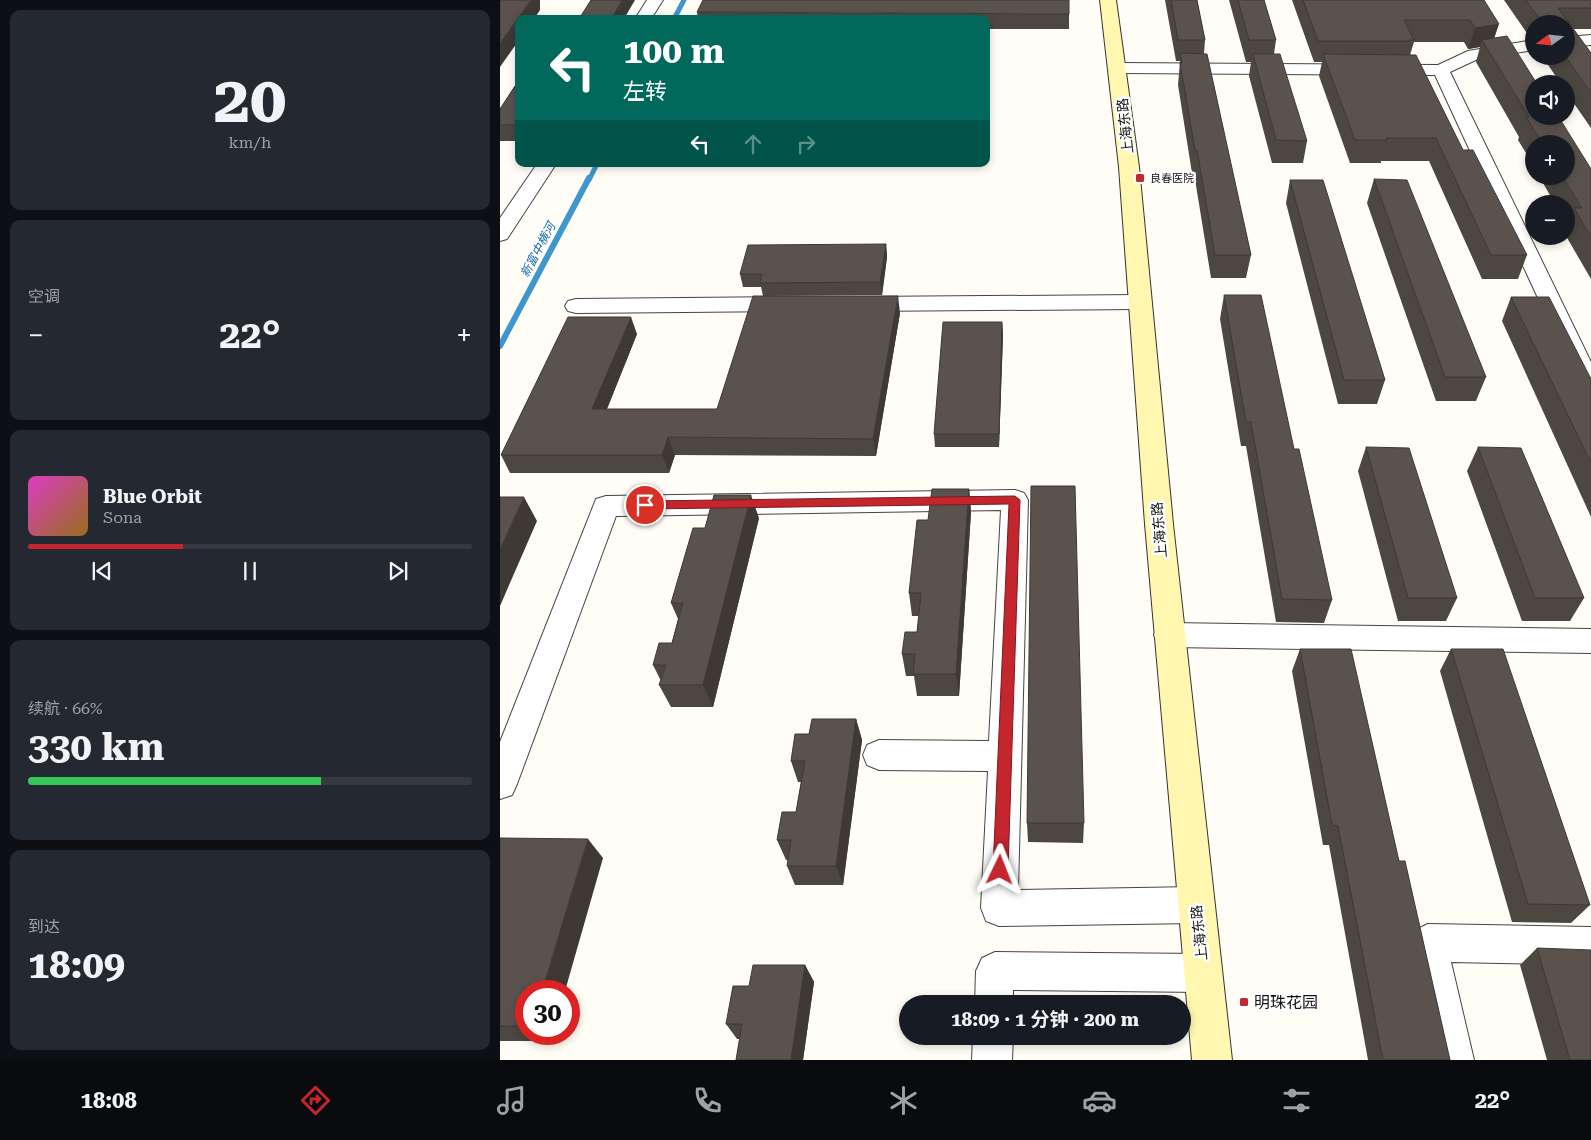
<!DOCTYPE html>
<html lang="zh">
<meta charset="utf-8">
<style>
body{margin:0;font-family:"Roboto Serif","Noto Sans SC",serif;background:#242831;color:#f1f3f6;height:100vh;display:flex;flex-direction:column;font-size:19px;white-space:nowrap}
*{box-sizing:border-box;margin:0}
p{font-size:16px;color:#9ea1a6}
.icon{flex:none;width:28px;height:28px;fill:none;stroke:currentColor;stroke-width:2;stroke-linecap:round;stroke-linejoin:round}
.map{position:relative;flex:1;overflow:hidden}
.drawer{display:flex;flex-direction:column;gap:10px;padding:10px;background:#0d0f14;width:500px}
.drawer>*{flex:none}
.guide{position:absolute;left:15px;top:15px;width:475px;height:152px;border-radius:10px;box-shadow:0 2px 8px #0003;background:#00695c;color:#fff;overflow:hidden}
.needle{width:32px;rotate:255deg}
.fabs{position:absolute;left:1025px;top:15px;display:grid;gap:10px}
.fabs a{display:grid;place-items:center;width:50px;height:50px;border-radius:50%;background:#171b24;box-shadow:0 2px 8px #0003;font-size:25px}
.speed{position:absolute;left:15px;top:980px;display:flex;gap:10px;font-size:25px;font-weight:700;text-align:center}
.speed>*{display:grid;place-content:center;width:65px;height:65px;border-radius:50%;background:#171b24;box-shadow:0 2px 8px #0003;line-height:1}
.speed .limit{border:8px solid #d22;background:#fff;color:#111}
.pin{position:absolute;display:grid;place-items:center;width:42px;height:42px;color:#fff;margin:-21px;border:2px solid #fff;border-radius:50%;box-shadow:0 1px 5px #0007}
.me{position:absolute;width:55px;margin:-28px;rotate:2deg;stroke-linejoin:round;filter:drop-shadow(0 0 4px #0008)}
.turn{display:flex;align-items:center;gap:18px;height:105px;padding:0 25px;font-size:22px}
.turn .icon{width:65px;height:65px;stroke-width:2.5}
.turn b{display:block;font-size:35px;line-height:42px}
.lanes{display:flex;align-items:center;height:48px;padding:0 25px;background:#0003;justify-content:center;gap:25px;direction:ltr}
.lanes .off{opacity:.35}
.big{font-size:38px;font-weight:700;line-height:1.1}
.drawer .widget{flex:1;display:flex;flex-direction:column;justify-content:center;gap:8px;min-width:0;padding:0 18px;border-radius:10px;background:#242831}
.drawer .dial{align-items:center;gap:0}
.dial b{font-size:65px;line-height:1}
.song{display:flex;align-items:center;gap:15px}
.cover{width:60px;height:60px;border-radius:8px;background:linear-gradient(135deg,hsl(310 70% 55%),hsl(40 70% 35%))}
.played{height:5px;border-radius:2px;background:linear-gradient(90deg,#c4262e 35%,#363941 35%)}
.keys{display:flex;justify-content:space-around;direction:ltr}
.heat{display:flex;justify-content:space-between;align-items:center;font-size:28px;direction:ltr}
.charge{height:8px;border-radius:4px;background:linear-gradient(90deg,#34c759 66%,#363941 0)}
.trip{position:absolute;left:399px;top:995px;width:292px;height:50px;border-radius:25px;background:#171b24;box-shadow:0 2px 8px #0003;font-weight:700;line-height:50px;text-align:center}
.tabs{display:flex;height:80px;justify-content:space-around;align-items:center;background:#090b0e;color:#9ea1a6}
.tabs .icon{width:35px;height:35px}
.tabs .current{color:#c4262e}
.tabs b{font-size:22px;color:#f1f3f6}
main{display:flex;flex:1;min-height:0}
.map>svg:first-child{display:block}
</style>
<main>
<section class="drawer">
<div class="widget dial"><b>20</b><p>km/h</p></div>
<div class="widget"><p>空调</p>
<div class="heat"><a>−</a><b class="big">22°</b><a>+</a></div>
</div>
<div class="widget">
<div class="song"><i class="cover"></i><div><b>Blue Orbit</b><p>Sona</p></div></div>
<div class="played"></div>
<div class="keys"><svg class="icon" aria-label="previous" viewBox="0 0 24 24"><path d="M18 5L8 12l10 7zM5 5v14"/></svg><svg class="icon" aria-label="pause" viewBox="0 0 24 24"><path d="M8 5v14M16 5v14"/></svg><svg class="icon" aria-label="next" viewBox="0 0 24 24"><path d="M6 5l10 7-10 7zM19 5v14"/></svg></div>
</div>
<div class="widget"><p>续航 · 66%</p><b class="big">330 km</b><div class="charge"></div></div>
<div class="widget"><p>到达</p><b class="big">18:09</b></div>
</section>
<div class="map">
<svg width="1091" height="1060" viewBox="0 0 1091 1060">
<rect width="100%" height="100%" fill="#fffdf5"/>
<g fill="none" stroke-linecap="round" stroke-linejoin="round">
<g stroke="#3f96cf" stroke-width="5">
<polyline points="174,19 184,0"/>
<polyline points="89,180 97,164"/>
</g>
<polyline stroke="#3f96cf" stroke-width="6" points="0,346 89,178"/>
<defs>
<g id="street">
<polygon points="147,0 163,0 151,19 135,19"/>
<polygon points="1091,35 1091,45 1066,47 1066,37"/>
<polygon points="1034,40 1034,50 978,59 950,72 1091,362 1091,395 1082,393 1079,387 935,75 619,73 613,72 611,68 613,64 619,63 938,65 968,51"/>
<polygon points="37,164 56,164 7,239 0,241 0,218"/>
<polygon points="639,295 647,297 650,302 647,307 639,309 361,311 353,309 350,304 353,299 361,297"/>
<polygon points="288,297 296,299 299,304 296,309 288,311 76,313 68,311 65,306 68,301 76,299"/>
<polygon points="515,490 524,493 528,500 518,890 696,887 709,892 714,905 709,918 696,923 499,926 486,921 481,908 488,771 379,770 367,765 363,755 367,745 379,740 489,741 501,510 116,516 17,784 12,795 0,799 0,742 96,499 106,496"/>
<polygon points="669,623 1091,629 1091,653 669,647 658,644 654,635 658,626"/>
<polygon points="928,924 1091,927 1091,965 951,962 974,1060 934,1060 909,943 915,930"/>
<polygon points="495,952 703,954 716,960 722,973 716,986 703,992 513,990 513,1004 475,1004 476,971 482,958"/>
<polygon points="473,1036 513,1036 512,1060 472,1060"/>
</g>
<polygon id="secondary" points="600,0 616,0 639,167 673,524 732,1060 692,1060 645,524 619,167"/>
</defs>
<use href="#street" stroke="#444" stroke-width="2"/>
<use href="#secondary" stroke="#333" stroke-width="2"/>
<use href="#street" fill="#fff" fill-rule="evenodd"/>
<use href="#secondary" fill="#fff6b0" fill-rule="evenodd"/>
</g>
<g fill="#4d4742">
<polygon points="665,0 697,0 705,40 704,54 751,255 746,278 711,278 694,173 692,173 678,85 680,61 676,61"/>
<polygon points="729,0 764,0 776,40 774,54 807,141 803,163 772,163 749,76 751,62 746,62"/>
<polygon points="792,0 984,0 994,38 1091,169 1091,279 1066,236 1066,227 1067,224 1066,223 1066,204 1055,204 1039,176 1066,176 1066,144 1034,144 1034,166 1018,140 1019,137 976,62 980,47 968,49 964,42 914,42 910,55 963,150 1027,255 1018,279 982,279 929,161 881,161 881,163 850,163 819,76 822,62 814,62"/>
<polygon points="1004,0 1091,0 1091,29 1073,29 1091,53 1091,128 1066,92 1066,84 1061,84 1042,56 1066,56 1066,24 1034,24 1034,39 1031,39"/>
<polygon points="197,12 569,14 569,29 486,29 486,19 198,19"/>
<polygon points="19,80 19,141 0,141 0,109"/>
<polygon points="874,179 986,377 976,401 936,401 867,203"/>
<polygon points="790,180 885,380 877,404 838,404 786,203"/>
<polygon points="386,244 387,257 382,295 263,296 261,287 243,287 240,274"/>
<polygon points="724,295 794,449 832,600 824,623 776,622 746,446 741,446 720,319"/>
<polygon points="1011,297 1091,379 1091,517 1002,321"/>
<polygon points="400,313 376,456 175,455 169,473 10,473 1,455 137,334 107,409 217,409"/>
<polygon points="502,322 503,335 499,447 435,447 434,434"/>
<polygon points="866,447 957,598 946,621 898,621 858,471"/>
<polygon points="978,447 1084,598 1070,621 1022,621 967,471"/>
<polygon points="469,489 471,512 459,696 417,696 414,676 406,676 402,654 417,632 419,616 412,616 409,593 428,520"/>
<polygon points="259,518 213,707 171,707 159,685 161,681 153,665 172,643 178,619 171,603 205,528"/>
<polygon points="800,649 899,861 950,1060 868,1060 829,845 823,845 792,671"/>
<polygon points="951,649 1090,905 1071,923 1012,922 940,671"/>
<polygon points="356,719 362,740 343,885 295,885 287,866 288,860 286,860 277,840 296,812 301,782 298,782 291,761 309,734"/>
<polygon points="527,823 584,823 583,843 528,842"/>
<polygon points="0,838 103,858 26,991 26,1034 52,1034 50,1041 0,1041"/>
<polygon points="1037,948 1091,1060 1047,1060 1020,965"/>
<polygon points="305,965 314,982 303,1060 236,1060 240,1039 237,1039 226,1024 249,986"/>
</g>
<g fill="#3f3936">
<polygon points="31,0 40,0 40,10 34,19 19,19 19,40 0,67 0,43"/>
<polygon points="122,0 135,0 124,19 111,19"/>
<polygon points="999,24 992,45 982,40 980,47 968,49 975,28"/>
<polygon points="386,244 387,257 382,295 380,282"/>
<polygon points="398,296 400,313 376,456 373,439"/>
<polygon points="131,317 137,334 100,426 92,409"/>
<polygon points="502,322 503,335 499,447 499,434"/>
<polygon points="168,437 175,455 169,473 162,455"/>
<polygon points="469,489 471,512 459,696 456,674"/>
<polygon points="251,495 259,518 213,707 203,685"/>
<polygon points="24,497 37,521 0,606 0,549"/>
<polygon points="356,719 362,740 343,885 336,866"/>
<polygon points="88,839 103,858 65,991 42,991"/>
<polygon points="305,965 314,982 303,1060 291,1060"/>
<polygon points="41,1034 52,1034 50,1041"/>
</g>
<g fill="#5a524d" stroke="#3f3936">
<polygon points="0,0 31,0 0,43"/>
<polygon points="91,0 122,0 111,19 79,19"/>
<polygon points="203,0 569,0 569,14 197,12"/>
<polygon points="671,0 697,0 705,40 678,40"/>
<polygon points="738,0 764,0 776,40 749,40"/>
<polygon points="803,0 984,0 999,24 975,28 970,20 904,20 914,40 909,40 909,41 818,41"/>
<polygon points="1026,0 1091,0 1091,8 1058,8 1091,53 1091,93 1065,56 1066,56 1066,24 1043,24 1043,17 1038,17"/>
<polygon points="1007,36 1037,84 1034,84 1034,116 1058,116 1091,169 1091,237 1074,208 1082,208 1062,176 1066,176 1066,144 1043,144 1026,117 1029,117 982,40"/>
<polygon points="680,53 707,54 751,255 715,255 697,150 695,150 680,63 682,63"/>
<polygon points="753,54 780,54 807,141 776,140"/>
<polygon points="823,54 916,55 963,150 973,150 1027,255 991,255 936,138 886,138 887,140 855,140"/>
<polygon points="19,80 19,125 0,125 0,109"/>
<polygon points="874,179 907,180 986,377 945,377"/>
<polygon points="790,180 823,180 885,380 844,380"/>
<polygon points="386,244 380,282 260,283 262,274 240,274 248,245"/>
<polygon points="724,295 761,295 794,449 799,449 832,600 782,599 751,422 746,422"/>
<polygon points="253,296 398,296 373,439 168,437 162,455 1,455 68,317 131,317 92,409 217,409"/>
<polygon points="1011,297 1049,297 1091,379 1091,463"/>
<polygon points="443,322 502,322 499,434 434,434"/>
<polygon points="866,447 909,448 957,598 908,598"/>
<polygon points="978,447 1021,448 1084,598 1035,598"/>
<polygon points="531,486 575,486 584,823 527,823"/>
<polygon points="432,489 469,489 456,674 413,674 415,654 402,654 405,632 417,632 421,593 409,593 417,520 428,520"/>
<polygon points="214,495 251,495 203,685 159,685 166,665 153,665 159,643 172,643 183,603 171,603 193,528 205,528"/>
<polygon points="0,497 24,497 0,549"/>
<polygon points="800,649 851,649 899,861 905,861 950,1060 883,1060 838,826 832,825"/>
<polygon points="951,649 1003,649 1090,905 1028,904"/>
<polygon points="312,719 356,719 336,866 287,866 291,840 277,840 282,812 296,812 305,761 291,761 295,734 309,734"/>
<polygon points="0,838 88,839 42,991 26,991 26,1026 0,1026"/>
<polygon points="1037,948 1091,950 1091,1060 1070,1060"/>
<polygon points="253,965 305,965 291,1060 236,1060 242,1024 226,1024 233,986 249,986"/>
</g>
<polygon fill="#c4262e" stroke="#7f191e" points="515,496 520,500 508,870 506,875 500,877 495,875 493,870 509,504 145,509 140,505 145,501"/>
<g fill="#c4262e" stroke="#fff" stroke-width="2">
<rect x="635" y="173" width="10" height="10" rx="2.5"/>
<rect x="739" y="997" width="10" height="10" rx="2.5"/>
</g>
<g text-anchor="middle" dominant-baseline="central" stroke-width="5" stroke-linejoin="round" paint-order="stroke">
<g font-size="11" fill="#111" stroke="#fff" text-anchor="start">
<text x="650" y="178">良春医院</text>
</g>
<g font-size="12" font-style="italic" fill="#1768a6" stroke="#fff">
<text transform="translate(38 250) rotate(-62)">新富中横河</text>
</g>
<g font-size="14" fill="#111" stroke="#fff">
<text transform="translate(625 126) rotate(-96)">上海东路</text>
<text transform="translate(659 530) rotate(-95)">上海东路</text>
<text transform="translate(699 933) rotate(-96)">上海东路</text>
</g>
<g font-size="16" fill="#111" stroke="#fff" text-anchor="start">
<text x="754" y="1002">明珠花园</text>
</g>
</g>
</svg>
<div class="fabs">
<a><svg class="needle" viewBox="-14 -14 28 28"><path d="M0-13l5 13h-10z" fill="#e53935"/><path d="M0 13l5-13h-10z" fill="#9ea1a6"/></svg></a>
<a><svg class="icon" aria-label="sound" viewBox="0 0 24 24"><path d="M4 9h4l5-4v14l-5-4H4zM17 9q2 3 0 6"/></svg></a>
<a>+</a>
<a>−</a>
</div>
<div class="speed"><div class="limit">30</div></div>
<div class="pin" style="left:145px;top:505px;background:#d93025"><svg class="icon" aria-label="arrive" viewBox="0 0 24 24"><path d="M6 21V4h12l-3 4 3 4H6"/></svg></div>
<svg class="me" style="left:500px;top:870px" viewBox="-20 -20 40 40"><path d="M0-17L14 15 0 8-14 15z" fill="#c4262e" stroke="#fff" stroke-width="4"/></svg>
<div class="trip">18:09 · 1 分钟 · 200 m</div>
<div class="guide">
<div class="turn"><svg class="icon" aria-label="left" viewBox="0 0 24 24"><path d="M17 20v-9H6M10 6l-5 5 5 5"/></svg><div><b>100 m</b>左转</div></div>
<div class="lanes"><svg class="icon" aria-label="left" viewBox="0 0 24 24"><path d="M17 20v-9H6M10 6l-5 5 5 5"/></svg><svg class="icon off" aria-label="ahead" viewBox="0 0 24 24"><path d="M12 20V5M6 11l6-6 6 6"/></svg><svg class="icon off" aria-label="right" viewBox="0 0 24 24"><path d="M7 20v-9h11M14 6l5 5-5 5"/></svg></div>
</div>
</div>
</main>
<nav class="tabs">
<b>18:08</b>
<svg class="icon current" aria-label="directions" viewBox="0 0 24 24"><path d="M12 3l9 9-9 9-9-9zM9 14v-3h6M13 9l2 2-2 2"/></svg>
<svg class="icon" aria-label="music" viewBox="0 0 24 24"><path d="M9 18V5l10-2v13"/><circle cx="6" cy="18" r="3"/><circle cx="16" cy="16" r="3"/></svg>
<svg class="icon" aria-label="phone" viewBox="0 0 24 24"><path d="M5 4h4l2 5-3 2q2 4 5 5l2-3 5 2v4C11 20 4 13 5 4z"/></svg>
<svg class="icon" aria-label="climate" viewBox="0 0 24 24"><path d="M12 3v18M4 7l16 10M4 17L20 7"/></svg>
<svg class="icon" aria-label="car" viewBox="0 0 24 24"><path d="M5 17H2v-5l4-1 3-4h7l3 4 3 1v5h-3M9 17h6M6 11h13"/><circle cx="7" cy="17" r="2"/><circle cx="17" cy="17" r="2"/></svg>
<svg class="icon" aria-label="filters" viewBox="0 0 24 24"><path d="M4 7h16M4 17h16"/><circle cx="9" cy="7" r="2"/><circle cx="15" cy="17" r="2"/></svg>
<b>22°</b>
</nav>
